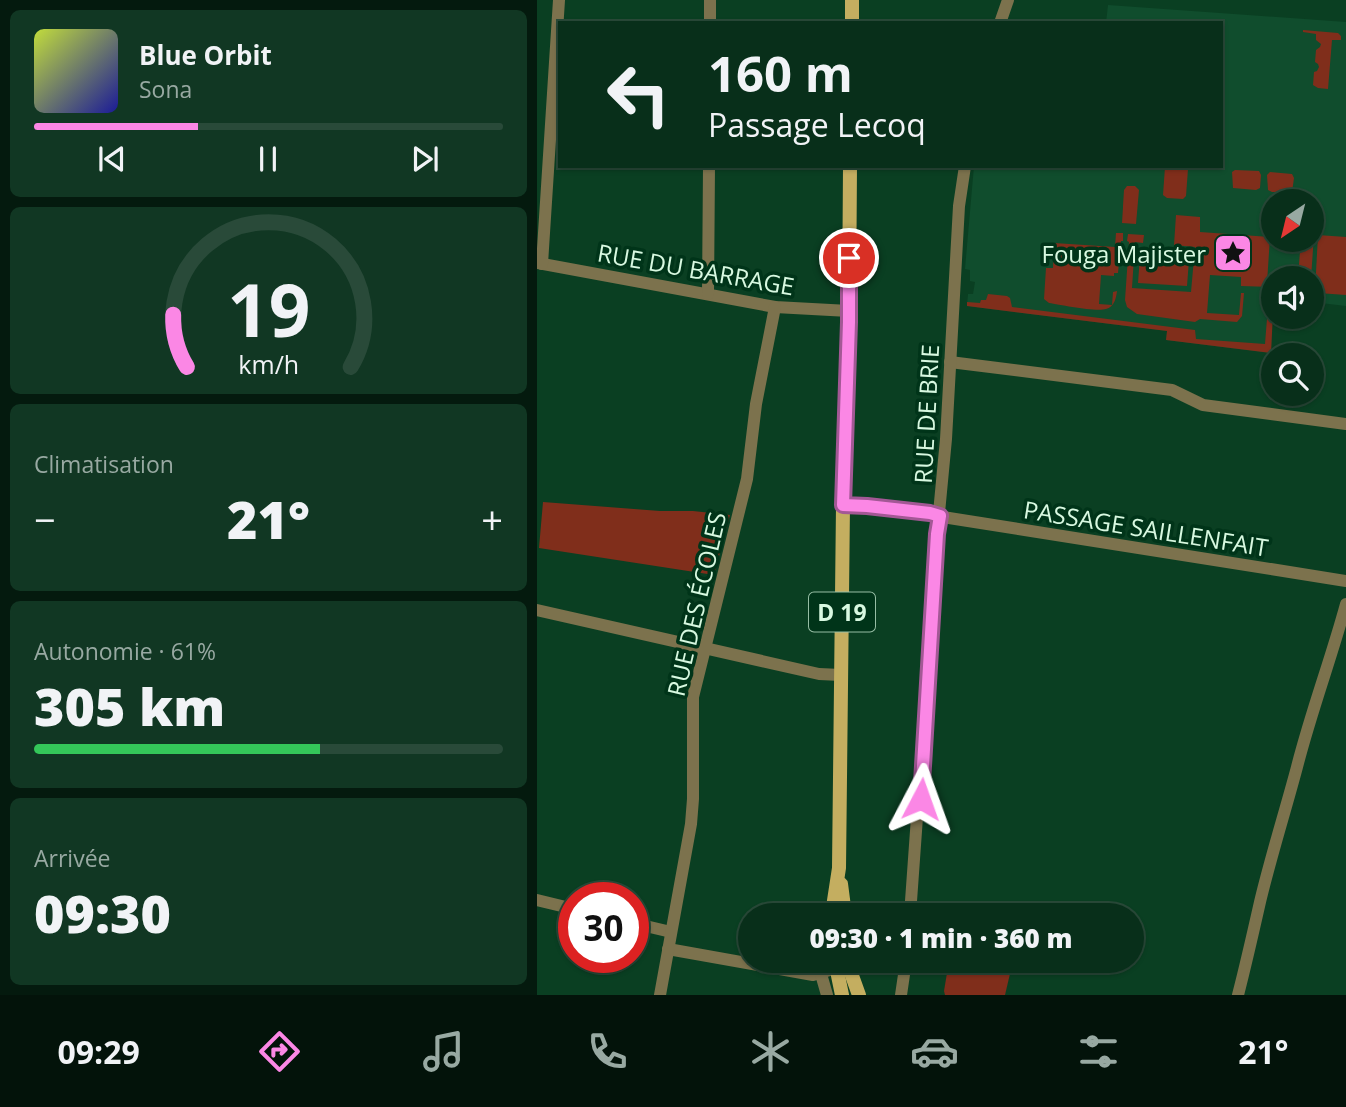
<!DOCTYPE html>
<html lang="fr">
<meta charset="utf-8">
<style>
body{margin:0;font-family:"Open Sans",sans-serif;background:#113723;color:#f1f3f6;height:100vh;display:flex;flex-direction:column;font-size:26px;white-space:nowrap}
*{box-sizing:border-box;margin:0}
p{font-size:23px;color:#98a9a2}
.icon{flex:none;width:38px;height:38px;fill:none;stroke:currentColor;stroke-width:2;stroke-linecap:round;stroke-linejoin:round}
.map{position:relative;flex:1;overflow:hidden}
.panel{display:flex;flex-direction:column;gap:10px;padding:10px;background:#041a0e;width:537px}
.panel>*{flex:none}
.guide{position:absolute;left:21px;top:21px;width:665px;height:147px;border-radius:0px;box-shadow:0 2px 5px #0004,0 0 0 2px #294a39;background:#082f1a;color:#f1f3f6;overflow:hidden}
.needle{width:46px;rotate:215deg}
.tools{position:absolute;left:724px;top:189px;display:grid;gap:14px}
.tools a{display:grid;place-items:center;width:63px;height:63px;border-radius:50%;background:#082f1a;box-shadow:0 2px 5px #0004,0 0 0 2px #294a39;font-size:35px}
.speed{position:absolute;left:21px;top:882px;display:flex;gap:14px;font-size:35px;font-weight:700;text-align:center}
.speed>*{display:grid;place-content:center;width:91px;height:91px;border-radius:50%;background:#082f1a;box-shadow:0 2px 5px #0004,0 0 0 2px #294a39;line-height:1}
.speed .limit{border:10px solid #d22;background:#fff;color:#111}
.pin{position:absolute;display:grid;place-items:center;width:60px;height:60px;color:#fff;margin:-30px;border:4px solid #fff;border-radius:50%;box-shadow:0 2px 7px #0007}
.me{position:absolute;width:77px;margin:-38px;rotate:4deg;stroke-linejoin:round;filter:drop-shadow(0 0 5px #0008)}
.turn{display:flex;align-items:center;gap:24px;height:147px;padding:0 35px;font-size:32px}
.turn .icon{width:91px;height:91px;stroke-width:2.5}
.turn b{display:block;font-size:49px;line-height:60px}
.big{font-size:52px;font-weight:800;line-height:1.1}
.panel .tile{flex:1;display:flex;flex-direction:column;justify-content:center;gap:10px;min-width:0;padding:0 24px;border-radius:10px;background:#113723}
.panel .dial{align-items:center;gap:0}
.dial svg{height:182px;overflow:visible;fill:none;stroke:#294a39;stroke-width:7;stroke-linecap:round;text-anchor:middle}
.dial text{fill:#f1f3f6;stroke:none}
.song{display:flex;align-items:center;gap:21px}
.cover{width:84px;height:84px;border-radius:10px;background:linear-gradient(135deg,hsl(70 70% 55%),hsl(240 70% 35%))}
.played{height:7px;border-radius:4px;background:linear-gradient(90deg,#fb87e5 35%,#294a39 35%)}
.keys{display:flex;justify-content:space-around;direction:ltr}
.heat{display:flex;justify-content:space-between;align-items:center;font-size:38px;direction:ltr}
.charge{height:10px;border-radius:5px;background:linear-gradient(90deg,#34c759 61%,#294a39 0)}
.trip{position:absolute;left:201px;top:903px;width:406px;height:70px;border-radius:35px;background:#082f1a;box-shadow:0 2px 5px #0004,0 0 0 2px #294a39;font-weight:800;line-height:70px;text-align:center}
.dock{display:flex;height:112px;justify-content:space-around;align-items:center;background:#03130a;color:#98a9a2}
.dock .icon{width:49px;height:49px}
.dock .on{color:#fb87e5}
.dock b{font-size:32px;color:#f1f3f6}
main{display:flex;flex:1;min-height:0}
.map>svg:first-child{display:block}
</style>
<main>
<section class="panel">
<div class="tile">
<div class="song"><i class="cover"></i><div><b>Blue Orbit</b><p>Sona</p></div></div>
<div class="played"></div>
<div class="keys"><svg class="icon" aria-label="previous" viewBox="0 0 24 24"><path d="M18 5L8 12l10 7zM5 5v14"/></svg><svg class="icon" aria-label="pause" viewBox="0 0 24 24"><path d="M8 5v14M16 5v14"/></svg><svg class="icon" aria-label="next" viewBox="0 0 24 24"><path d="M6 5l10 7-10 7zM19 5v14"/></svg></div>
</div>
<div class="tile dial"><svg viewBox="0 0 100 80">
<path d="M14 69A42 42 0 1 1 86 69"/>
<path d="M14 69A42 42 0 0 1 8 46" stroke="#fb87e5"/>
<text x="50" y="56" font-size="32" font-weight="700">19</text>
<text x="50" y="72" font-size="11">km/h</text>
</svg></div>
<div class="tile"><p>Climatisation</p>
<div class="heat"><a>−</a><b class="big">21°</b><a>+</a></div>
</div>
<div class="tile"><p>Autonomie · 61%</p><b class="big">305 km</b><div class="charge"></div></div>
<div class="tile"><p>Arrivée</p><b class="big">09:30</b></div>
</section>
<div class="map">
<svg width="809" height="995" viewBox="0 0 809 995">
<rect width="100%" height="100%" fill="#0a3f22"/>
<path fill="#104d2d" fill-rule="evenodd" d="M571,5L809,22V306L775,302V278H737L734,353L629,340L630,331L430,306L431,294H436L438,282L433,281V270L428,269L437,166H684V23H569ZM737,201H775V240H737Z"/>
<g fill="#802e1b">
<polygon points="766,30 801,33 804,36 804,40 795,40 791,89 781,88 776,85 777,72 780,71 782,67 781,64 778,62 779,50 783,47 784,44 779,40 779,34 766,32"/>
<polygon points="628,167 649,166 651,169 649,196 646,199 630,198 626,195"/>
<polygon points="698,170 722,171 724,175 723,188 719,190 696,188 695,172"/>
<polygon points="733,172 755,174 757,178 755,192 735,192 731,190 730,175"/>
<polygon points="590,186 598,186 602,190 599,224 585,223 587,190"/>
<polygon points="639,215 663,217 663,232 733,237 730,283 737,284 737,287 704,286 704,277 673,275 670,313 702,315 704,293 707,293 705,316 700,322 663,319 658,322 600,314 590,307 588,300 592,242 590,241 591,234 607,235 606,243 598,242 595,288 654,292 658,247 637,245"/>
<path d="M579,233H586V241H584L581,273H577V276L564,275L562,304L575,305L576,292L580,291C579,299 577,307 569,309C559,312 524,305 512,303L507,299L509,268H516L517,243L578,247Z"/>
<polygon points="775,235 777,235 774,278 761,278 763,251 753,250 753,240 775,240"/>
<polygon points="781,235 809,237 809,295 781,293 778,291"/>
<polygon points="603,256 652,260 650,286 601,283"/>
<polygon points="732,293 737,293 734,353 629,340 630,331 430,306 430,302 443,303 444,300 449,300 451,294 470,296 473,298 475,307 658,330 659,339 728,344"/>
<polygon points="6,502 123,511 156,511 193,515 177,575 2,548"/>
<polygon points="412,961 476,961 468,995 408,995 407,991"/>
</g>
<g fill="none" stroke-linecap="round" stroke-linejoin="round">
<g stroke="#7c724d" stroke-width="12">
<polyline points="173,23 173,0"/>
<polyline points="463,23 471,0"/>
<polyline points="0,263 238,307 312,311"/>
<polyline points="5,264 22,0"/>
<polyline points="171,294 172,166"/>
<polyline points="413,362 635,390 666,405 809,424"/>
<polyline points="306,505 330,506 393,513 412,518 809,581"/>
<polyline points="0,610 282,674 304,675"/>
<polyline points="0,900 37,909"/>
<polyline points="373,915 380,817 384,799 388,747 400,534 409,439 422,206 428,166"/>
<polyline points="96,923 134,932"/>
<polyline points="131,949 276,975 306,966 309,968"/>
<polyline points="284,974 290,995"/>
<polyline points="123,995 154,824 156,799 156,697 210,479 219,404 238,307"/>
<polyline points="364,995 369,961"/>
<path d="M701,995C709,964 716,933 723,902C734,856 748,812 760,767C774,712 794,659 809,604"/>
</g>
<g stroke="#c4ae60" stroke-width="14">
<polyline points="315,23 315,0"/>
<polyline points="304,884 308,915"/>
<polyline points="296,915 296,907 302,868 306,505 312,311 313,166"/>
<polyline points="298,961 305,995"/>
<polyline points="314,961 313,970 322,995"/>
</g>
</g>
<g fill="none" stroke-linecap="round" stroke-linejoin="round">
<defs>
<polyline id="route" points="312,258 312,322 306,505 330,506 393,513 403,516 400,534 384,799"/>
</defs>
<use href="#route" stroke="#a35895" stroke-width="18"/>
<use href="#route" stroke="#fb87e5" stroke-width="12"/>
</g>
<defs>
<symbol id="sight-square" viewBox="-11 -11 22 22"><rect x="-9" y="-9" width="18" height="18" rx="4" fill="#fb87e5" stroke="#003419"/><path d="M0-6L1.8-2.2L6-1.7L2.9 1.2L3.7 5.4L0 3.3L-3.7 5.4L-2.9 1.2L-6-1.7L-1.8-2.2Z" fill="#111"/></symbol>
</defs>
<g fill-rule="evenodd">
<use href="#sight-square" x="674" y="231" width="44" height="44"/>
</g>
<g text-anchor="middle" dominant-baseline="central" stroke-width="7" stroke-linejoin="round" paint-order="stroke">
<rect fill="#003419" stroke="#97bea5" stroke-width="2" x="272" y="592.5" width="66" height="39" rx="5"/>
<g font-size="23" font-weight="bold" fill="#d8f9e1">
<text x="305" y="612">D 19</text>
</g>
<g font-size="24" fill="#d8f9e1" stroke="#003419" text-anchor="end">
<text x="669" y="253">Fouga Majister</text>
</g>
<g font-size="24" fill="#d8f9e1" stroke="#003419">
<text transform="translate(159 269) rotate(10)">RUE DU BARRAGE</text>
<text transform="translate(389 414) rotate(-87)">RUE DE BRIE</text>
<text transform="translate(609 528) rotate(9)">PASSAGE SAILLENFAIT</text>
<text transform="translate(159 604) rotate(-77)">RUE DES ÉCOLES</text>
</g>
</g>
</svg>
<div class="tools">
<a><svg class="needle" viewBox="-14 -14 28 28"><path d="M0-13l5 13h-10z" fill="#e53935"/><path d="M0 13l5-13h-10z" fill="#98a9a2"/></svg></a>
<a><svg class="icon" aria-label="sound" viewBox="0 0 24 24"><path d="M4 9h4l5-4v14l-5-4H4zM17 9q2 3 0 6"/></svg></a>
<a><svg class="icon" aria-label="search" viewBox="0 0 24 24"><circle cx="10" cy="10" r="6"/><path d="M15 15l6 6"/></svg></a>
</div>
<div class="speed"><div class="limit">30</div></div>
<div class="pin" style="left:312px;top:258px;background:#d93025"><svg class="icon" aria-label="arrive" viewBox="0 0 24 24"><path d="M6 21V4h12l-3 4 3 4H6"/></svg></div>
<svg class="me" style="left:384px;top:799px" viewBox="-20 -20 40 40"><path d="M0-17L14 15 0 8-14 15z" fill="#fb87e5" stroke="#fff" stroke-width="4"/></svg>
<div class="trip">09:30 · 1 min · 360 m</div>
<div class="guide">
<div class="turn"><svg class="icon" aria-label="left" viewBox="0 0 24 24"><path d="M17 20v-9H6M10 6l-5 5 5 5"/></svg><div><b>160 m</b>Passage Lecoq</div></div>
</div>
</div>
</main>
<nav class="dock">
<b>09:29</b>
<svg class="icon on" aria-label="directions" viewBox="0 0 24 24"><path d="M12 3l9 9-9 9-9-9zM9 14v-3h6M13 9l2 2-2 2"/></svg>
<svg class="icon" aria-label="music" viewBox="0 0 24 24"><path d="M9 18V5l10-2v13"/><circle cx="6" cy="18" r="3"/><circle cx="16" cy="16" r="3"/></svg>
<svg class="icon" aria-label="phone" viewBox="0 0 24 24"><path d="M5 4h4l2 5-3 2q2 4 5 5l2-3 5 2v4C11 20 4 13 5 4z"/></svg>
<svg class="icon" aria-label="climate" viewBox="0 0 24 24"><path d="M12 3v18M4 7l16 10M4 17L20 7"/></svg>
<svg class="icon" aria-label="car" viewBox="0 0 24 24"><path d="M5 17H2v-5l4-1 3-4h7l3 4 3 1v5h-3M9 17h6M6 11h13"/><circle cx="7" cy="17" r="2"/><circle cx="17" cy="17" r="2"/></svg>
<svg class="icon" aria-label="filters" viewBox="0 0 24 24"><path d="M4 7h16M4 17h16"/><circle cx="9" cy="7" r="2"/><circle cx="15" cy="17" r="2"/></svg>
<b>21°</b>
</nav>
